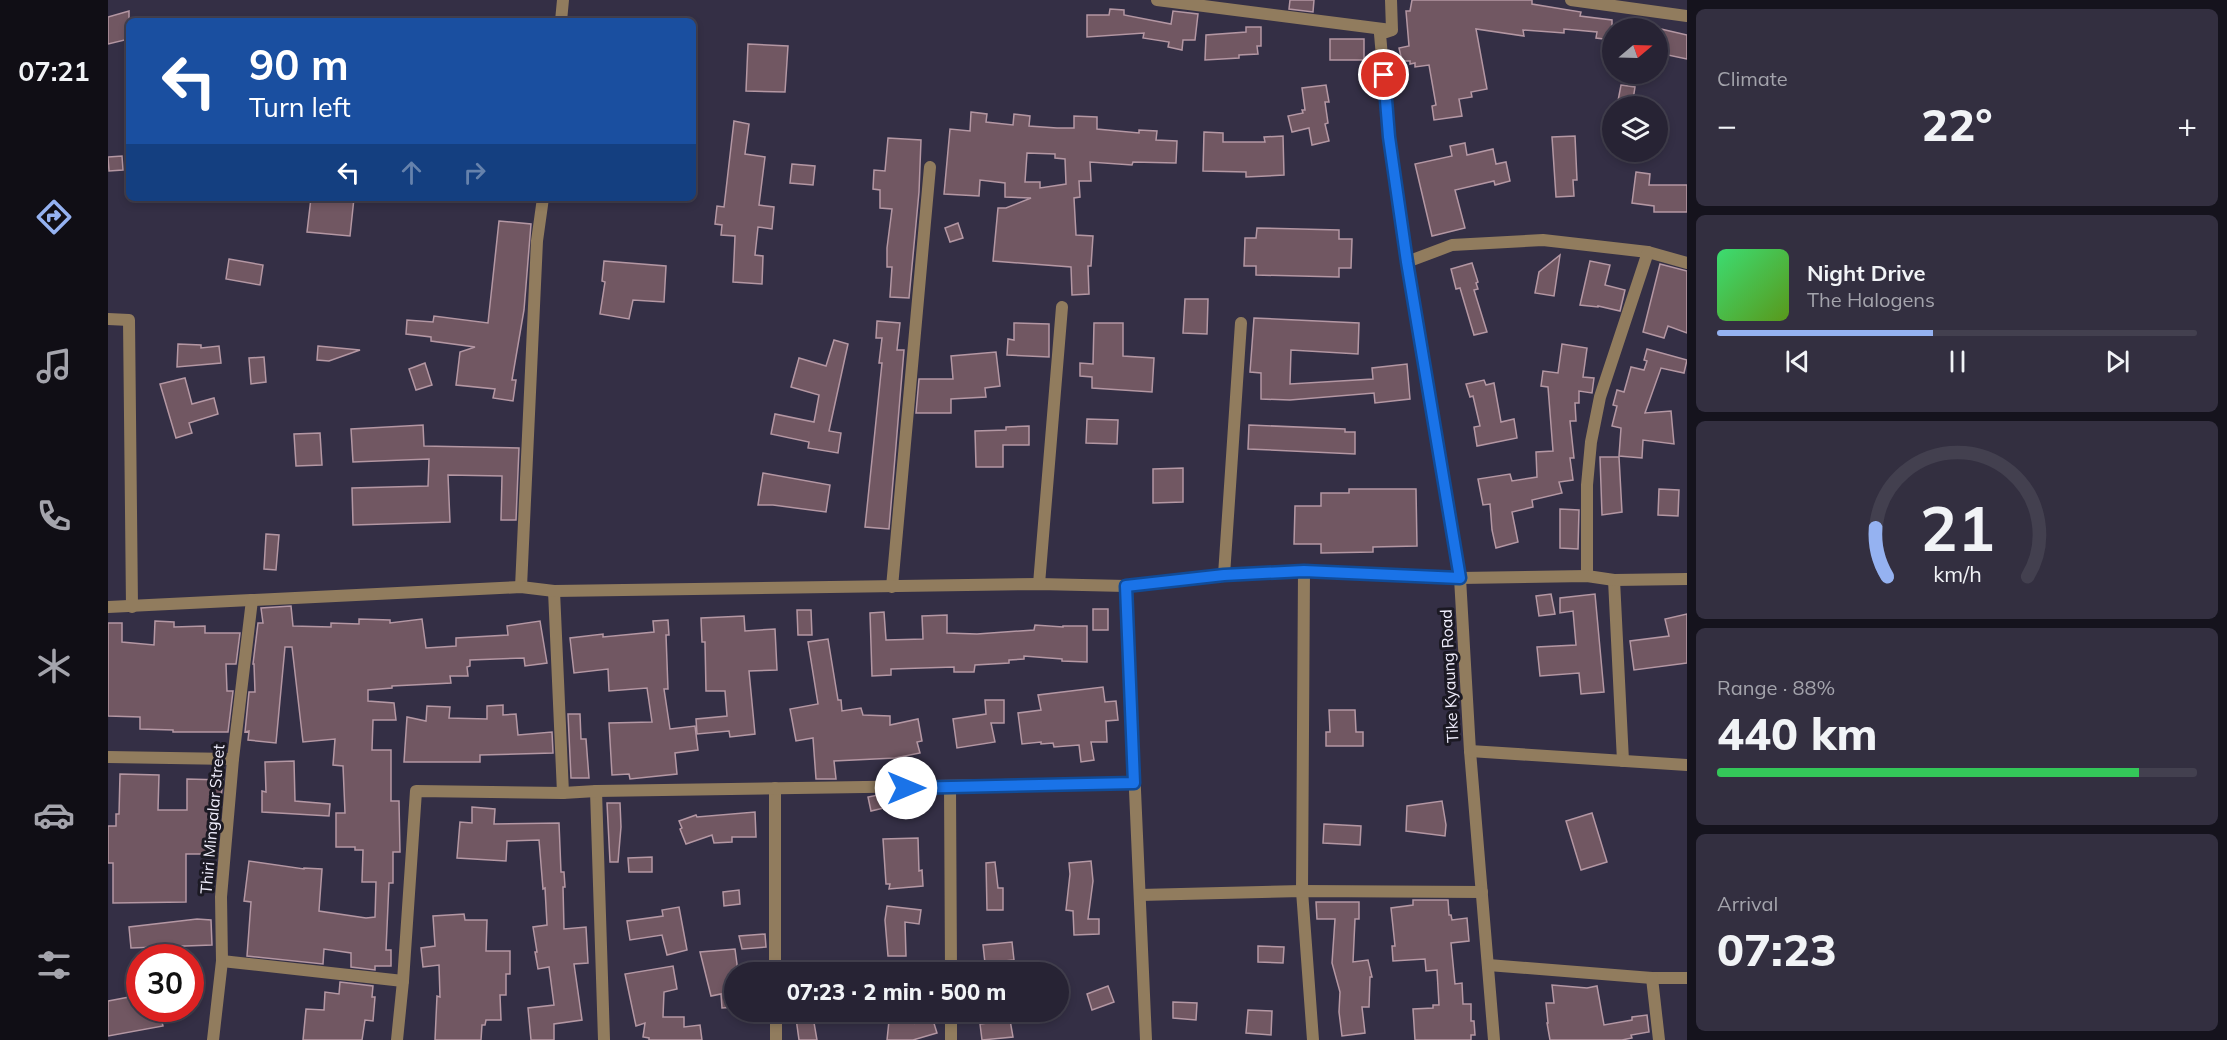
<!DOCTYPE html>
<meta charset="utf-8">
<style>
body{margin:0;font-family:Mulish,sans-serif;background:#332f40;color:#f1f3f6;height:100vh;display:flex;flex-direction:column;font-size:22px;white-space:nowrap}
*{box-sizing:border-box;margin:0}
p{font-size:20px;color:#a4a4ac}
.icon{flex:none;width:33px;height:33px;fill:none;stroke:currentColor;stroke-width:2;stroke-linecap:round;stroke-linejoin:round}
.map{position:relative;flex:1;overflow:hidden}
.panel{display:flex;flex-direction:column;gap:9px;padding:9px;background:#15131d;width:540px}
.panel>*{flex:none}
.banner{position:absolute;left:18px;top:18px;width:570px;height:183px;border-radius:9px;box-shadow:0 3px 9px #0003,0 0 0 2px #43404f;background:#1a4fa0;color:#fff;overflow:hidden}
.needle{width:39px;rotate:71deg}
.tools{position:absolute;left:1494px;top:18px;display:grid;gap:12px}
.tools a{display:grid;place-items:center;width:66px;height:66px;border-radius:50%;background:#272334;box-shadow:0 3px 9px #0003,0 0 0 2px #43404f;font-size:30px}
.speed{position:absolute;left:18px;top:944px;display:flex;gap:12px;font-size:30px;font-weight:700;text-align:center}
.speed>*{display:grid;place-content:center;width:78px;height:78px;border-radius:50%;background:#272334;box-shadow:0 3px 9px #0003,0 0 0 2px #43404f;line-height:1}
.speed .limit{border:9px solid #d22;background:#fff;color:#111}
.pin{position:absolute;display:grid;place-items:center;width:51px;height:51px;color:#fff;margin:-26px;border:3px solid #fff;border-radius:50%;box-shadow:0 2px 6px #0007}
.me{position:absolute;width:66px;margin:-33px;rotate:90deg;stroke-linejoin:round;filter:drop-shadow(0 0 4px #0008)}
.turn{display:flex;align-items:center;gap:21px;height:126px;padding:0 24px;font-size:27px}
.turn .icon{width:78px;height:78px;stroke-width:2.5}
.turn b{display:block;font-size:42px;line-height:51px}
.lanes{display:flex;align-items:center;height:57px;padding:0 24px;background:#0003;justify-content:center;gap:30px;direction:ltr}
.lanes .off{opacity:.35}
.big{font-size:45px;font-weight:800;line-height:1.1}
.panel .widget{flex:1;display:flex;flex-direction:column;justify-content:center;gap:9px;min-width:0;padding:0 21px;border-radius:9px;background:#332f40}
.panel .dial{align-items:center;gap:0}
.dial svg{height:156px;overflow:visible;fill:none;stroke:#43404f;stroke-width:7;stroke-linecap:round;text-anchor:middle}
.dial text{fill:#f1f3f6;stroke:none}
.song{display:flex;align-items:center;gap:18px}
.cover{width:72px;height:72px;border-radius:9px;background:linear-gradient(135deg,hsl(140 70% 55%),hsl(90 70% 35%))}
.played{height:6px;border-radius:3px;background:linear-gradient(90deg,#95b2f1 45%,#43404f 45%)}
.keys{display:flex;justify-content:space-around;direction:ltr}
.heat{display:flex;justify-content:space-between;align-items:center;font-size:33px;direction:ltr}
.charge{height:9px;border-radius:4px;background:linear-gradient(90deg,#34c759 88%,#43404f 0)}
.trip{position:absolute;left:616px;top:962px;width:345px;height:60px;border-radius:30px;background:#272334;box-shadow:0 3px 9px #0003,0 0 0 2px #43404f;font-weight:800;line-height:60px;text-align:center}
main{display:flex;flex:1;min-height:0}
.dock{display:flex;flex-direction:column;width:108px;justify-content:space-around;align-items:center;background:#100e15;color:#a4a4ac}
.dock .icon{width:42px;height:42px}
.dock .selected{color:#95b2f1}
.dock b{font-size:27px;color:#f1f3f6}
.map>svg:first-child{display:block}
</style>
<main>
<nav class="dock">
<b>07:21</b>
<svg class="icon selected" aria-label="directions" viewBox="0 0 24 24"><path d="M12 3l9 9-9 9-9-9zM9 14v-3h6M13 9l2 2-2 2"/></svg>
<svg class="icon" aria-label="music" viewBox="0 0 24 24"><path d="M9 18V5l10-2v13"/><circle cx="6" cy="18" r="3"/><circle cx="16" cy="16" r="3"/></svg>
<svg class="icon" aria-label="phone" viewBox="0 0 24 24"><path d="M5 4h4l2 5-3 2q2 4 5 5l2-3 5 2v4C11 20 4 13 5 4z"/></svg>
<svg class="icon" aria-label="climate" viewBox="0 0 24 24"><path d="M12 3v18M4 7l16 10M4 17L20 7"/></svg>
<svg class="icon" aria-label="car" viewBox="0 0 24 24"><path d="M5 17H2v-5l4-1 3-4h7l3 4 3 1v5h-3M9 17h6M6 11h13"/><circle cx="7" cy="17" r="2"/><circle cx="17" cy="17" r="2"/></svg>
<svg class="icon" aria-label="filters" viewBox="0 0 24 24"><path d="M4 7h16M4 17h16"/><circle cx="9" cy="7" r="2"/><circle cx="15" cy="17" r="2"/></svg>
</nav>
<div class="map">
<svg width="1579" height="1040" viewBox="0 0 1579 1040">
<rect width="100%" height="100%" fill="#342f45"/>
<g fill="#715762" stroke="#b497a3" stroke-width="1.5" fill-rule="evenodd">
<polygon points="1182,0 1206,0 1205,12 1181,9"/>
<polygon points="1304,0 1424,0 1424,4 1473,12 1472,16 1504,20 1504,40 1488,38 1489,32 1456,29 1456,33 1415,30 1416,36 1368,29 1379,89 1363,92 1364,97 1351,99 1354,116 1326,120 1324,106 1328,105 1321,65 1307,67 1307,63 1302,64 1302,61 1294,61 1291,48 1301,46 1298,11 1302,11"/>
<polygon points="1002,9 1016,10 1016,15 1063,24 1065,11 1090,14 1087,40 1075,40 1074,50 1060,47 1061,42 1035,38 1036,33 979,37 979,15 1001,15"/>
<polygon points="21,11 21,39 0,44 0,17"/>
<polygon points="1138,27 1153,27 1153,46 1149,46 1150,54 1131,55 1131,58 1097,60 1098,35 1138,32"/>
<polygon points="1553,29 1579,35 1579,59 1550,53"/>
<rect x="1222" y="39" width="34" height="21"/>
<polygon points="640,44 680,46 677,92 638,91"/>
<polygon points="1218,85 1221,102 1217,102 1220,123 1217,124 1221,141 1204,145 1201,128 1184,132 1180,116 1195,113 1194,110 1197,110 1194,88"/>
<polygon points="1513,85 1527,87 1524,106 1509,106"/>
<path d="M863,112L879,114L878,122L905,125L906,114L922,116L921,126L949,128H966V116L989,117V129L1031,133V130L1049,131L1048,140L1069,141L1068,163L1025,162L1024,165L982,162L983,181H971L972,197L966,198L968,235L985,236L983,266H980L981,294L964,295L963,267L885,261L890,208H898L923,198L897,197V183L872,180L871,196L836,194L842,129L862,131ZM919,153L947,154V158L957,159L958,184L932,188V182H917Z"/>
<polygon points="626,121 641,124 637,154 657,157 651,205 666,207 664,229 650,227 647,255 655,256 654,284 625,282 627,236 613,235 614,225 607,224 609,206 616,207"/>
<polygon points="1096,132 1115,133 1115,142 1157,142 1156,137 1175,136 1176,175 1138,177 1138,172 1095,171"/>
<polygon points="1467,136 1469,180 1465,180 1466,196 1448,197 1444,137"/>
<polygon points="780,138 813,140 811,192 801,298 782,297 784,267 779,267 779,248 784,209 772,208 772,190 765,189 766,170 777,171"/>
<polygon points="1357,143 1359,155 1385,149 1388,164 1398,162 1402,181 1387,185 1386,181 1347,190 1357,228 1324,236 1307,164 1344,156 1342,146"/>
<polygon points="14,156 15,170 1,171 0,157"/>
<polygon points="684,164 707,166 705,185 682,183"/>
<polygon points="1528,172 1542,174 1541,185 1579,185 1579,212 1546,212 1546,206 1524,203"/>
<polygon points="203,198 246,198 242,236 199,232"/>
<polygon points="391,221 423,224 416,310 404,380 408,380 405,401 385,398 387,389 348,385 352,352 367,347 323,341 323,337 298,334 299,320 325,322 326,316 380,323"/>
<polygon points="850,223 855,238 842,242 837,228"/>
<polygon points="1149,228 1231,230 1231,239 1244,239 1243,268 1231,268 1231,277 1148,275 1148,266 1136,266 1137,238 1148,238"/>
<polygon points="1452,255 1446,296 1427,293 1431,272"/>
<polygon points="121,259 155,265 152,285 118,279"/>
<polygon points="496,261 558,266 556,302 525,300 521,319 492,314 497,282 494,281"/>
<polygon points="1482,261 1502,265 1497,285 1517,290 1512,311 1490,306 1490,307 1472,305"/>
<polygon points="1364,263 1370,282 1368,283 1370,289 1366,290 1379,332 1366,335 1352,288 1348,289 1343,269"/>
<polygon points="1552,264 1579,271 1579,333 1560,326 1556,338 1535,332"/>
<polygon points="1077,299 1100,299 1099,334 1075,333"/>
<polygon points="1146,318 1251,323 1250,354 1183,350 1182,384 1265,379 1264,368 1299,364 1302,399 1267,403 1266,393 1182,400 1153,399 1153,373 1142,372"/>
<polygon points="769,321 792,323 789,350 796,350 781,529 757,527 774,363 771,363 774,338 768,338"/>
<polygon points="906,323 941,324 941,357 899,355 900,339 906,340"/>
<polygon points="986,323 1015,323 1015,356 1046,358 1044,392 984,388 984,377 972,376 972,363 985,364"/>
<polygon points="726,340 740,344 721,431 733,433 730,453 700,448 701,442 663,434 667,414 706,422 711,395 683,387 691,358 718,366"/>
<polygon points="70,344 93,345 93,348 111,346 113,363 69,367"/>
<polygon points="1454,344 1479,348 1475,377 1486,378 1484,393 1471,391 1471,403 1467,403 1468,421 1462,421 1466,458 1462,458 1465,480 1451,482 1454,493 1424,500 1425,507 1404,512 1410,542 1388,548 1384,530 1382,504 1375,505 1370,479 1402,474 1404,481 1429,477 1428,452 1445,451 1440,387 1433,386 1435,371 1450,373"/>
<polygon points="210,346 252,350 221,361 209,360"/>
<polygon points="1539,349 1579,360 1576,373 1553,368 1537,413 1563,411 1566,444 1535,440 1534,458 1511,456 1513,428 1504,426 1509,406 1505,405 1509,390 1516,392 1523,367 1536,370 1539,361 1536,360"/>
<polygon points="888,352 892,386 877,388 878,397 843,399 843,413 808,413 811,379 845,379 843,356"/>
<polygon points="156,357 158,382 143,384 141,358"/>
<polygon points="317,363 324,385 308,390 301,369"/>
<polygon points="77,378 84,404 106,398 110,414 81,423 84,433 68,438 52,384"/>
<polygon points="1376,380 1378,385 1386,383 1393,422 1406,419 1409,438 1369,446 1366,427 1372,426 1365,396 1362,397 1358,384"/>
<polygon points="979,419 1010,420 1009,444 978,443"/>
<polygon points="315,425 316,446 411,448 408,520 393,520 394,476 340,475 342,522 245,525 244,488 320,486 321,459 245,462 243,429"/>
<polygon points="1141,425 1237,429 1237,432 1247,432 1247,454 1140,449"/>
<polygon points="921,426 921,445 895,445 895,467 868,467 867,431 898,430 898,427"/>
<polygon points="212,433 214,465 188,466 186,434"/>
<polygon points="1492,457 1511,457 1514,512 1494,515"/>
<polygon points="1075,468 1075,502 1045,503 1045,469"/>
<polygon points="655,473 722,485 718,512 665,505 650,505"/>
<polygon points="1241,489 1308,489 1309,546 1265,547 1265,552 1213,553 1213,544 1186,544 1187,506 1213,506 1213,493 1241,493"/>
<polygon points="1551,489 1571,490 1570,516 1550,515"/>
<polygon points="1452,509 1471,510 1470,549 1452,548"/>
<polygon points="158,534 171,535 168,570 156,569"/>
<polygon points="1443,594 1447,614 1431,616 1428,596"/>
<polygon points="1487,594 1496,692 1473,694 1471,673 1432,676 1429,647 1468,645 1465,611 1452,613 1452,598"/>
<polygon points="183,606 185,626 223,627 223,623 251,624 251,619 282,620 282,623 314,619 318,648 348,646 348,638 400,635 399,626 432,621 439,663 417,666 416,658 362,660 362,666 359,667 360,676 342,676 343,683 284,686 284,688 260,690 260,701 286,703 288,720 265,720 264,750 283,750 283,801 291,801 292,852 285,852 285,883 281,883 278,950 283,950 283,966 267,966 267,970 243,967 243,953 216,949 215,964 139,956 143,902 136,901 141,861 196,869 196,868 214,869 211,911 258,918 267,917 268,882 254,882 255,850 247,850 247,847 228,847 228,813 237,813 235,766 225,765 227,739 195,742 184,647 177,647 168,743 140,740 141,731 137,732 141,692 147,692 146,664 145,664 150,623 155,623 153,608"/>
<rect x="985" y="609" width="15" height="21"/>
<polygon points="689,610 703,610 704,635 690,635"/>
<polygon points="776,612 778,640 815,639 814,616 839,615 839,633 869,634 926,630 927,625 955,627 955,626 979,626 979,662 954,661 954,659 916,656 916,659 901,660 901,663 867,665 866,672 846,672 846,667 783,669 783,675 764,676 762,613"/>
<polygon points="1579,614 1579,663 1526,670 1522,641 1561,636 1557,619"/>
<polygon points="636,616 637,631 667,629 669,670 641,671 647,734 622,737 621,731 589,734 588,719 619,716 617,691 598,691 597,642 594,642 593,618"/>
<polygon points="560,620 561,635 558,635 560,689 556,689 562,729 587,726 590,750 567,753 569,774 522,779 521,774 504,775 501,723 544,722 539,688 501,691 500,669 466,673 462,638 495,634 495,637 546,632 545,621"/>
<polygon points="47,621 66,622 66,627 97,626 97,633 132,633 128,664 118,664 119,691 125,691 120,732 65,732 65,730 32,729 32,717 0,716 0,623 14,623 14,642 46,645"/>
<polygon points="720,639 730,700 733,700 734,711 753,708 755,715 782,716 782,725 810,719 814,741 809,742 812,753 787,758 726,761 728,779 708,779 705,738 688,741 682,709 710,704 700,642"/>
<polygon points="995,687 997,702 1008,701 1010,720 998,721 999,742 983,742 986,760 973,762 971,745 946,747 945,743 933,744 933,742 914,744 910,713 933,710 930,695"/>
<polygon points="877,700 896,700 896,723 883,723 887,742 849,748 845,719 878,714"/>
<polygon points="395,705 395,715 408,714 410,735 444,732 445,753 372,755 372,762 296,762 299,717 318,721 319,706 342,707 341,718 379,719 379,706"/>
<polygon points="1221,710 1247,710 1248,732 1255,732 1255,746 1218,746 1218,732 1222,732"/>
<polygon points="460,714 472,714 473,739 478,739 481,778 463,778"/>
<polygon points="186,761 187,801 222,804 221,816 154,812 154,791 158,792 157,762"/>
<polygon points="12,774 51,775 50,810 79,810 79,779 115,780 113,797 111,797 111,830 109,830 108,854 78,854 78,902 5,903 5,863 0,863 0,826 8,826 8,814 11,814"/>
<polygon points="770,795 777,795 780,807 763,811 760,797"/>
<polygon points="1334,801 1338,825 1337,836 1298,831 1299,806"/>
<polygon points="499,803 512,803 513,827 510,862 502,862"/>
<polygon points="364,807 387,809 386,824 451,823 453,872 456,872 457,887 455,887 456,929 478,927 480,963 466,964 474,1020 446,1024 446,1040 423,1040 420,1008 446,1005 441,967 430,969 427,952 429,952 425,927 439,925 437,888 435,889 431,840 399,841 398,861 349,858 352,822 364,823"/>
<polygon points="647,812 648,837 624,837 624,842 606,843 604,835 578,844 572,829 574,828 571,821 588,815 589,817"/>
<polygon points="1484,813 1499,862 1473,870 1458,821"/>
<polygon points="1216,824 1253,826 1252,845 1215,843"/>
<polygon points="810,838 811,871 814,870 815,886 781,889 782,884 778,884 775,839"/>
<polygon points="544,857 544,872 521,872 520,858"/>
<polygon points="983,861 985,881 980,919 991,919 991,934 966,935 965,911 958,910 962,874 961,863"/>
<polygon points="887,862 890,888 895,888 895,910 879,910 878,863"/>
<polygon points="631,890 632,904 616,906 615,892"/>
<polygon points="1305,900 1340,900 1341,915 1343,915 1344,920 1359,918 1361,941 1343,943 1347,984 1354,983 1355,1004 1363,1004 1363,1021 1366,1021 1367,1035 1363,1035 1363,1040 1307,1040 1305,1009 1325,1008 1325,1005 1331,1005 1329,970 1318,971 1317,959 1285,961 1284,946 1287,946 1283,908 1305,905"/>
<polygon points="1208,902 1251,902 1251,919 1247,919 1245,962 1260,960 1264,977 1262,977 1261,1007 1254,1007 1257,1033 1234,1036 1231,1012 1232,992 1224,963 1227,919 1209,919"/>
<polygon points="779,906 813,910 811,924 797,922 798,956 780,956 777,920"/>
<polygon points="571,907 579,950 559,955 554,935 522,940 519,921 555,916 554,910"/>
<polygon points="356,914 357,920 379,920 378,951 402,951 402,974 398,974 398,995 392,995 393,1020 378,1020 377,1025 374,1025 373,1040 327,1040 329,996 332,997 331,965 315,967 313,948 327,946 325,916"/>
<polygon points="89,919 103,920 104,945 23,948 21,927"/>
<polygon points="657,934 658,947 634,949 631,936"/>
<polygon points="904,942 906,960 877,963 875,945"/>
<polygon points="1150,946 1176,947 1175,963 1150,962"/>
<polygon points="627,949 629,964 627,1007 614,1008 613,994 603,996 592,952"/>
<polygon points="565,966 569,989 556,992 555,1017 576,1017 576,1027 592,1025 594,1040 541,1040 541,1038 535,1037 537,1023 528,1026 517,974"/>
<polygon points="232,982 265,986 264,997 267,997 265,1021 257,1020 254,1040 195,1040 198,1009 216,1010 217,992 231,994"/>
<polygon points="1444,985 1479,988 1489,986 1496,1025 1524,1020 1524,1017 1539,1015 1541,1032 1523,1035 1524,1038 1514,1040 1442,1040 1439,1023 1440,1023 1438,1003 1446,1003"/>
<polygon points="1000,986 1006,1002 984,1010 979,994"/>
<polygon points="32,995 32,1008 50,1008 55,1026 0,1036 0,1001"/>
<polygon points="1065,1002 1089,1003 1088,1020 1065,1018"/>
<polygon points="1140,1010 1164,1011 1163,1035 1138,1033"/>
<polygon points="687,1011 704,1011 709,1040 691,1040"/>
<polygon points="782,1011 809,1011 807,1023 824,1017 829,1033 805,1040 779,1040"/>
<polygon points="902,1020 905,1037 874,1040 872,1024"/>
</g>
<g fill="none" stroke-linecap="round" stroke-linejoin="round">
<g stroke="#917c5e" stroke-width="12">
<polyline points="1049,0 1283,30"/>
<polyline points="1283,0 1284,30 1272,34 1281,137 1299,262 1352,578 1362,751 1386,1040"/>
<polyline points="1463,0 1579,16"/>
<polyline points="453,21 455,0"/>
<polyline points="1299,262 1344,245 1435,240 1540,252 1579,263"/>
<polyline points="0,319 21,320 24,607"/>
<polyline points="1196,571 1194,891 1205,1040"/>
<polyline points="1116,575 1133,323"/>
<polyline points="1479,576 1479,485 1483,442 1492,397 1540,252"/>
<polyline points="1506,580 1515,761"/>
<polyline points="931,584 954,307"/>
<polyline points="1018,586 1038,1040"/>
<polyline points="413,587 429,241 435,198"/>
<polyline points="784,587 822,167"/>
<polyline points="446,591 455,793"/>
<polyline points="0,607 413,587 446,591 931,584 1018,586 1116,575 1196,571 1352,578 1479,576 1506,580 1579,579"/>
<polyline points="1362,751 1579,765"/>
<polyline points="0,757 125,759"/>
<polyline points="842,787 843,972"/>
<polyline points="667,788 667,972"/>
<polyline points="488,791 496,1040"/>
<polyline points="1032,895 1194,891 1374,892"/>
<polyline points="114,961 295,981"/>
<polyline points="1380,965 1544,978 1579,978"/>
<polyline points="1544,978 1551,1040"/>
<polyline points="668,1011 668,1040"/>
<polyline points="843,1011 843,1040"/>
<polyline points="105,1040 114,961 113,897 125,759 144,600"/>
<polyline points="289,1040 295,981 308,791 455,793 488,791 1026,783"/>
</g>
</g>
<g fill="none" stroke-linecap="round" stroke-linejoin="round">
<defs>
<polyline id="route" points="798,788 1026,783 1018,586 1116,575 1196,571 1352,578 1299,262 1281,137 1276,75"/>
</defs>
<use href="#route" stroke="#114b97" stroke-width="15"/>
<use href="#route" stroke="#1a73e8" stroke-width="10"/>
</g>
<g text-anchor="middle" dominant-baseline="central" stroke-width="6" stroke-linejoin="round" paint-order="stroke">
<g font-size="16" fill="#f0eefd" stroke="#1b1923">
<text transform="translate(1341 676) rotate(-93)">Tike Kyaung Road</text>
<text transform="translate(104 819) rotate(-85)">Thiri Mingalar Street</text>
</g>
</g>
</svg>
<div class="tools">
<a><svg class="needle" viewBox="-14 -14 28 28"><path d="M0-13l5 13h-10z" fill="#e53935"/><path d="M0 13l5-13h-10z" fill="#a4a4ac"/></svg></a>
<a><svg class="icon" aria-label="layers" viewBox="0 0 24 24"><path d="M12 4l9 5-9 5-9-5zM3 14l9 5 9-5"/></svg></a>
</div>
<div class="speed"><div class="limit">30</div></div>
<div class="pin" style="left:1276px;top:75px;background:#d93025"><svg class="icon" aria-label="arrive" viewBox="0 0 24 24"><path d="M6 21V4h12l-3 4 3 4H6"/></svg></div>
<svg class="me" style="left:798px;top:788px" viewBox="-20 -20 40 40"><circle r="19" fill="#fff"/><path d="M0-13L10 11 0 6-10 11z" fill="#1a73e8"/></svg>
<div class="trip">07:23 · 2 min · 500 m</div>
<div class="banner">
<div class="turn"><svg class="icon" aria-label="left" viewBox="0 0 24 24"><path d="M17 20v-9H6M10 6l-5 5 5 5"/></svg><div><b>90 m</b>Turn left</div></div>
<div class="lanes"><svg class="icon" aria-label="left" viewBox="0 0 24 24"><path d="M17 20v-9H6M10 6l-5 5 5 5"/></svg><svg class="icon off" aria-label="ahead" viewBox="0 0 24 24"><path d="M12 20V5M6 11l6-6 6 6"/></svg><svg class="icon off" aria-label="right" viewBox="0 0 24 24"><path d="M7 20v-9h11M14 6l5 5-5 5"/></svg></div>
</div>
</div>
<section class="panel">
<div class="widget"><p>Climate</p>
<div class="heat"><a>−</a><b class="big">22°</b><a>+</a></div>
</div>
<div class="widget">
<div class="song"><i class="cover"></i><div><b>Night Drive</b><p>The Halogens</p></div></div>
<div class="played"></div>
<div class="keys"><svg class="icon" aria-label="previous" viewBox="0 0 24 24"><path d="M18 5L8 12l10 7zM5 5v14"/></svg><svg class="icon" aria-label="pause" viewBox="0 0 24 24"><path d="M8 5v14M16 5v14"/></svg><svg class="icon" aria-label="next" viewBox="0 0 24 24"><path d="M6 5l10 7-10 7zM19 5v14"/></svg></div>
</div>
<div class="widget dial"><svg viewBox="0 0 100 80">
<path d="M14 69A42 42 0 1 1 86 69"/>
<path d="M14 69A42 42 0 0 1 8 44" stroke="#95b2f1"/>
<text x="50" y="56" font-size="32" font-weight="700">21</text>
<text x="50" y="72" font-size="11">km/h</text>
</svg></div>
<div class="widget"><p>Range · 88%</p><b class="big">440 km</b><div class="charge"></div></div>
<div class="widget"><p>Arrival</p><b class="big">07:23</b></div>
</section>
</main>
